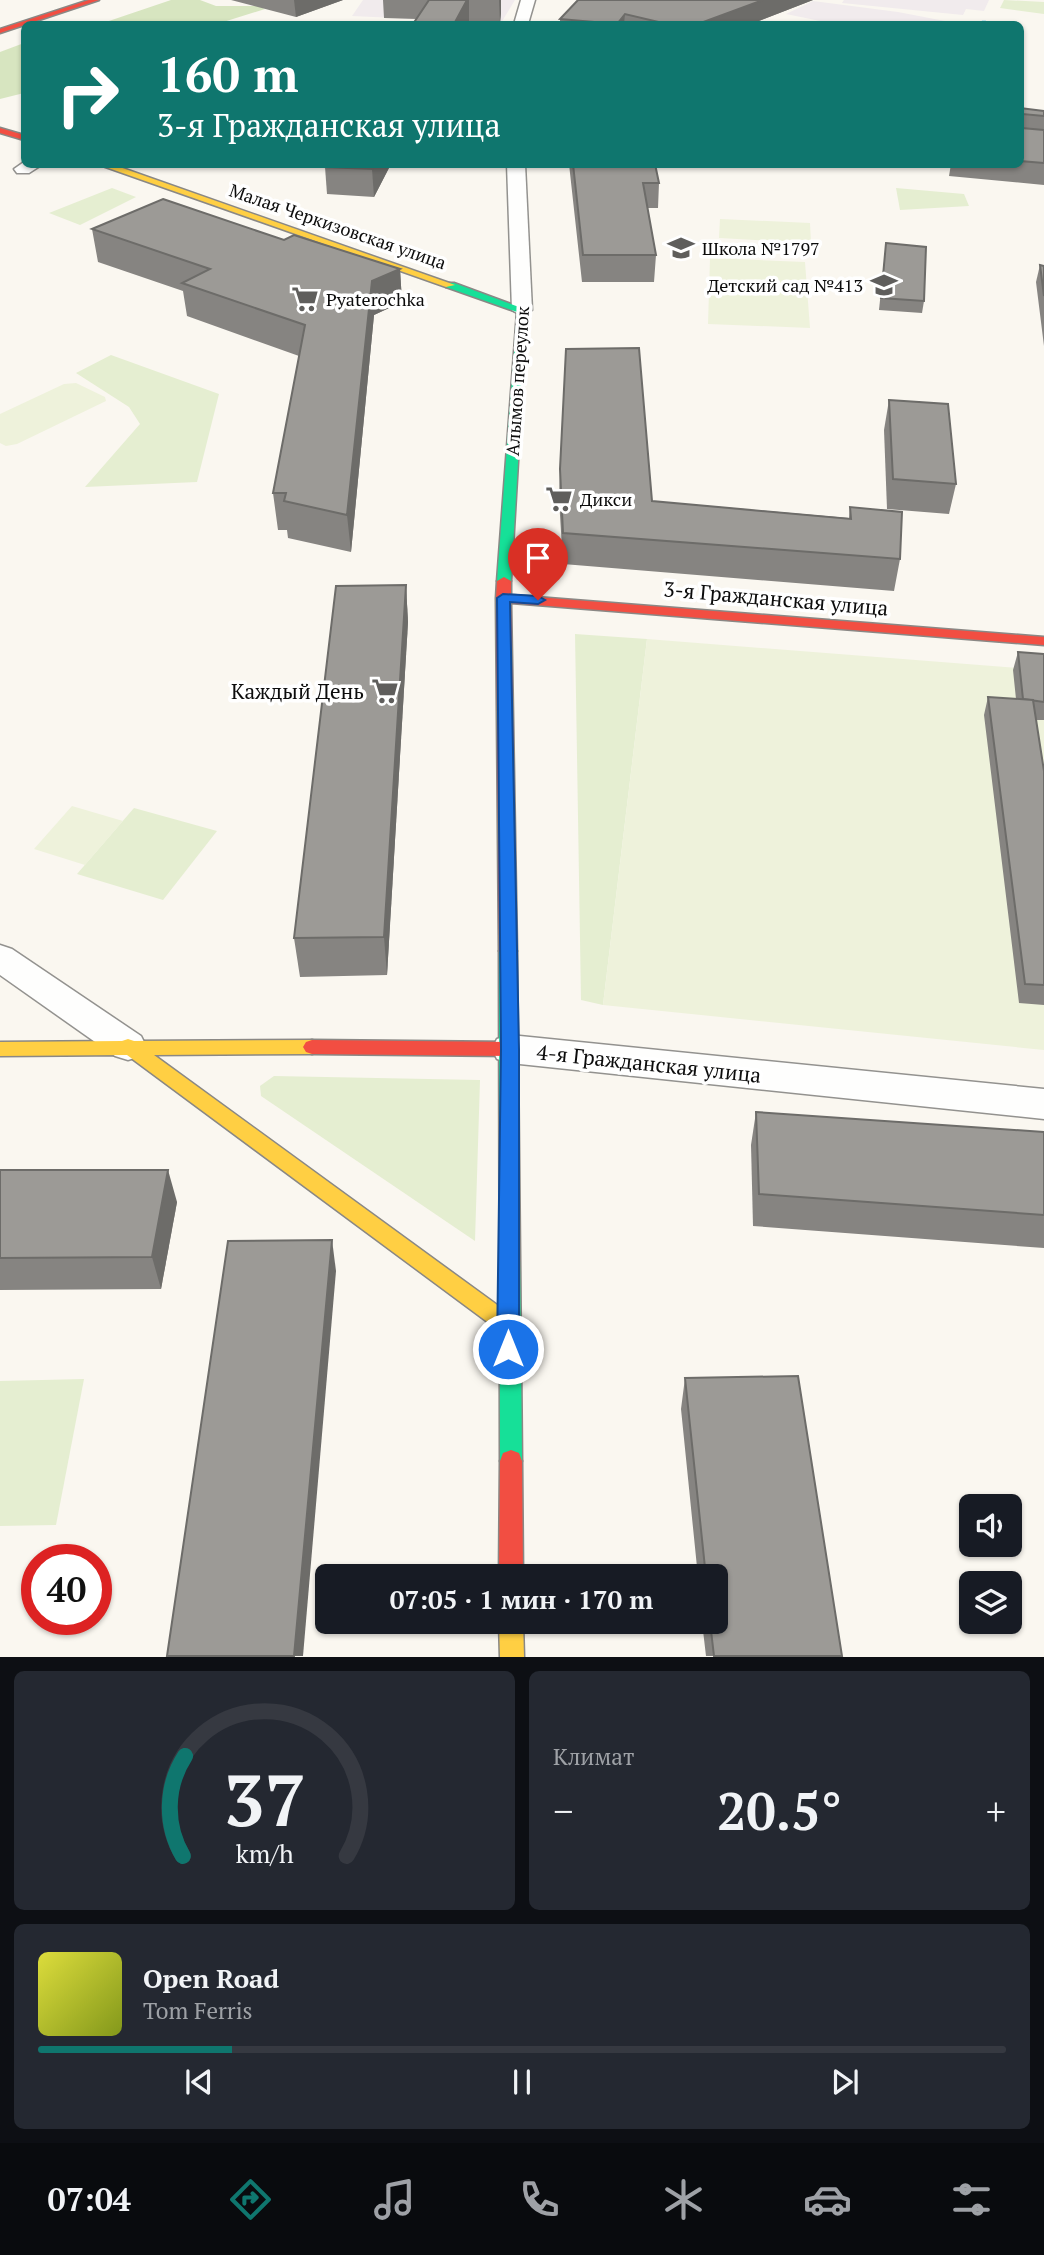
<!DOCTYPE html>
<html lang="ru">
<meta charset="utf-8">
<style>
body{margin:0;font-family:"PT Serif",serif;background:#242831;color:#f1f3f6;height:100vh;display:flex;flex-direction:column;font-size:26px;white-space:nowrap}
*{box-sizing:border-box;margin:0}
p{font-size:23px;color:#9ea1a6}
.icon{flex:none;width:38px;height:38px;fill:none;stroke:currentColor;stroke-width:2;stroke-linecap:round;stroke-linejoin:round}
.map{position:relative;height:1657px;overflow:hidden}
.sheet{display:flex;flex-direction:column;gap:14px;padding:14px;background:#0d0f14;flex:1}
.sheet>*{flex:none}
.guide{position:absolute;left:21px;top:21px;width:1003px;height:147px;border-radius:10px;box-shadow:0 2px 5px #0004;background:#0f766e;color:#fff;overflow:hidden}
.tools{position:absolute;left:959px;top:1494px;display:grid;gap:14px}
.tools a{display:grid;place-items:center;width:63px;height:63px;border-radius:10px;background:#171b24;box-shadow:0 2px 5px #0004;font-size:35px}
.speed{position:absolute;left:21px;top:1544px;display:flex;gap:14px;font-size:35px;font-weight:700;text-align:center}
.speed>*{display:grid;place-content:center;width:91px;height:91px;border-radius:50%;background:#171b24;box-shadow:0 2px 5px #0004;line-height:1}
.speed .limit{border:10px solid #d22;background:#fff;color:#111}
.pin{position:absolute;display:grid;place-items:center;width:60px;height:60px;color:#fff;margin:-72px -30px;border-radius:50% 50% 50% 0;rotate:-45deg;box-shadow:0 0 7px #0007}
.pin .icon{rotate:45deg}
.me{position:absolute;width:77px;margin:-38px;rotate:0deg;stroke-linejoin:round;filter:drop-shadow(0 0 5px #0008)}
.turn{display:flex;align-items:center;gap:24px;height:147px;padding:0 21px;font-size:32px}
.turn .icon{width:91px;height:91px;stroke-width:2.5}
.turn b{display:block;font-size:49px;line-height:60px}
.big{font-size:52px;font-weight:700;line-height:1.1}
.sheet .tile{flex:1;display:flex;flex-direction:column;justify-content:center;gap:10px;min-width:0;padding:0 24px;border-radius:10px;background:#242831}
.sheet .dial{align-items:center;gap:0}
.dial svg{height:182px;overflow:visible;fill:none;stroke:#363941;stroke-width:7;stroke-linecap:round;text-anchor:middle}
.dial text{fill:#f1f3f6;stroke:none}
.song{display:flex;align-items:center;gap:21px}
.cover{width:84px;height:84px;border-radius:10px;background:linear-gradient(135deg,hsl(60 70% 55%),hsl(70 70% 35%))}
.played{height:7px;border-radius:4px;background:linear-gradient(90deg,#0f766e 20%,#363941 20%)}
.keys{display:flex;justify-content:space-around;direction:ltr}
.heat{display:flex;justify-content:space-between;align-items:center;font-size:38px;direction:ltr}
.sheet .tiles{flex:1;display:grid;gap:14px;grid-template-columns:1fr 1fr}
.tile:last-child{grid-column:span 2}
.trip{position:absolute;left:315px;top:1564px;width:413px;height:70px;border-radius:10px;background:#171b24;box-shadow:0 2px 5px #0004;font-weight:700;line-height:70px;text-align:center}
.menu{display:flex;height:112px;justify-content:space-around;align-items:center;background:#090b0e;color:#9ea1a6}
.menu .icon{width:49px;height:49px}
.menu .active{color:#0f766e}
.menu b{font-size:32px;color:#f1f3f6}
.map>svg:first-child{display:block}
</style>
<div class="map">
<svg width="1044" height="1657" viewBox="0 0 1044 1657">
<rect width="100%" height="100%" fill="#faf7f0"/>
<g fill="#f1ebed">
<polygon points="363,0 515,0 501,23 352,16"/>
<polygon points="844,0 989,0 984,11 966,9 963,15 842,3"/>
<polygon points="813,1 898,12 950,22 835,24 786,14"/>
</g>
<g fill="#e5eed1">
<polygon points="1004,0 1044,2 1044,14 1000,8"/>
<polygon points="112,188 136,197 80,225 49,213"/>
<polygon points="896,188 964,194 969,206 900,210"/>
<polygon points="111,355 219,394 197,482 85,487 140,424 129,407 76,373"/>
<polygon points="575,634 647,639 603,1005 581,1000"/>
<polygon points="134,808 217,831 163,900 77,874"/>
<polygon points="274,1076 480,1080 475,1241 261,1096 260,1086"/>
<polygon points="84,1379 56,1525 0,1526 0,1381"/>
</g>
<g fill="#d7e5c0">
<polygon points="171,0 200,0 216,6 258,6 265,9 217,24 100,24"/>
<polygon points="24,43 24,93 0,99 0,52"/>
</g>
<g fill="#eef2db">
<polygon points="720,219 810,223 811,243 719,238"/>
<polygon points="710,258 805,262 810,328 708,324"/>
<polygon points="76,383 105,397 106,401 17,444 6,446 0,443 0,414 64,384"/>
<polygon points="647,639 1044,670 1044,1050 603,1005"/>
<polygon points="72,806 123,821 85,865 34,849"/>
</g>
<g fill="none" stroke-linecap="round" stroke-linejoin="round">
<polygon fill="#c9e8f1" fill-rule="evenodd" points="982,20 986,20 985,24 981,24"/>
<defs>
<g id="street">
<polygon points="521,0 535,0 528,24 514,24"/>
<polygon points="24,162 24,164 43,164 29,173 17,173 14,169"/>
<polygon points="507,164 525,164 532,310 522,316 512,310"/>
<polygon points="0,945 12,949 141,1036 146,1046 141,1056 128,1060 115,1056 0,975"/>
<polygon points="510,1035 1044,1089 1044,1119 510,1063 497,1059 492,1049 497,1039"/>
</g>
<g id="fast">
<polygon points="446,283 454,283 527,310 511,581 504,585 497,581 517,312 446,287"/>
<polygon points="508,945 514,947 517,951 522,1461 519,1469 511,1472 503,1469 500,1461 499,951 502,947"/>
</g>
<g id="slow">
<polygon points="97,164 111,164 455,285 446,287"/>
<polygon points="128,1039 134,1041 312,1040 318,1042 321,1047 318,1052 312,1054 154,1055 515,1318 519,1325 515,1332 508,1335 501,1332 127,1055 0,1056 0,1042 122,1041"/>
<polygon points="499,1622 523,1622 524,1657 500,1657"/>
</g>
<g id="jam">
<polygon points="89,0 99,0 0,33 0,29"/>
<polygon points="0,128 24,135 24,140 0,133"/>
<polygon points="504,577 511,581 511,595 1044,637 1044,645 511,603 517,951 514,955 502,955 499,951 496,598 497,581"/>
<polygon points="312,1040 510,1042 516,1044 519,1049 516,1054 510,1056 312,1054 306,1052 303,1047 306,1042"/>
<polygon points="511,1450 519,1453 522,1461 523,1577 499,1577 500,1461 503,1453"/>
</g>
</defs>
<use href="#street" stroke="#93928f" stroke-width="3"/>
<use href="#fast" stroke="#8a8885" stroke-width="3"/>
<use href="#slow" stroke="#8a8885" stroke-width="3"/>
<use href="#jam" stroke="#8a8885" stroke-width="3"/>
<use href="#street" fill="#fefefd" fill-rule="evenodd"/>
<use href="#fast" fill="#16e098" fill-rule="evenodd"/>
<use href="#slow" fill="#ffcf43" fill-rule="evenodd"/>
<use href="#jam" fill="#f24e42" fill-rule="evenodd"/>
</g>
<g fill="#868481">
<polygon points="231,0 343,0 296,17"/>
<polygon points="383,0 501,0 501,13 500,23 469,22 467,24 413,24 417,19 384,18"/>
<polygon points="813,0 751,24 560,24 560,19"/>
<polygon points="1020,108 1044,111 1044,185 949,176 951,164 1020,164"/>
<polygon points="326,164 391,164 374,197 327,194 325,167"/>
<polygon points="569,164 655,164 659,183 658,208 647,208 656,255 654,282 582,282"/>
<polygon points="92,229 284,240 400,269 402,302 374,315 351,552 288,538 287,530 278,530 273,493 299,356 187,316 183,291 98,262"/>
<polygon points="886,243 924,301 922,313 879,310"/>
<polygon points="1040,265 1044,266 1044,346 1036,282"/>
<polygon points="889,400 956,484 949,514 887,509 884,430"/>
<polygon points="560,469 652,501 849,518 850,507 900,559 894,591 563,564 559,499"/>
<polygon points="406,585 408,622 387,975 300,977 294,938"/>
<polygon points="1018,652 1044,654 1044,720 1036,720 1044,771 1044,1005 1019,1003 984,715 988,697 1016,699 1013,670"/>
<polygon points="756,1112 1044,1132 1044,1248 753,1226 751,1145"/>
<polygon points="0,1170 177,1202 161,1289 0,1290"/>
<polygon points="685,1378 842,1656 706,1656 702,1622 716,1622 716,1577 698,1577 681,1409"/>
</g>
<g fill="#6d6c69">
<polygon points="294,0 343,0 296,17"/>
<polygon points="467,0 469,0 469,22 467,24 454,24"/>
<polygon points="499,0 501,0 501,13 500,23"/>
<polygon points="763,0 813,0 751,24 698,24"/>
<polygon points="625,14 624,24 617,24"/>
<polygon points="375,164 391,164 374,197 372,169"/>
<polygon points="400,269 402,302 374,315 351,552 347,515 372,281"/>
<polygon points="406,585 408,622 387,975 384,937"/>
<polygon points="168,1170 177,1202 161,1289 152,1257"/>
<polygon points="332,1240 336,1271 303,1656 294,1656"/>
</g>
<g fill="#9c9a96" stroke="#6d6c69" stroke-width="2">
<polygon points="429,0 467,0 454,24 413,24"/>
<polygon points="578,0 763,0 698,24 667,24 625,14 617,24 560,19"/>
<polygon points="1020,108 1044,111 1044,116 1023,114 1022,128 1044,130 1044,163 1020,161"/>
<polygon points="326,164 375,164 372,169 325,167"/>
<polygon points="573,164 655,164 659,183 643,183 656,255 583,255"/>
<polygon points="163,199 284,240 294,235 400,269 372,281 347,515 284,501 286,493 273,493 305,325 182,283 210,269 92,229"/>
<polygon points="886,243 926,247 924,301 881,298"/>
<polygon points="1040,265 1044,266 1044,296"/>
<polygon points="639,348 652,501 851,519 850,507 902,512 900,559 563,533 560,469 566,349"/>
<polygon points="889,400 948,404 956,484 893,479"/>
<polygon points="406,585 384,937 294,938 336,586"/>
<polygon points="1018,652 1044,654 1044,702 1023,699"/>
<polygon points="988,697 1033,700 1044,771 1044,985 1025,984"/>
<polygon points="756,1112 1044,1132 1044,1215 759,1194"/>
<polygon points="0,1170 168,1170 152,1257 0,1258"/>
<polygon points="332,1240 294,1656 167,1656 228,1241"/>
<polygon points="798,1376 842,1656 714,1656 710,1622 716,1622 716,1577 706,1577 685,1378"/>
</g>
<polygon fill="#1a73e8" stroke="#114b97" stroke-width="2" points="503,594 538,596 545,600 538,604 510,602 519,1049 519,1349 516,1356 508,1358 501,1356 497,1349 501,1049 497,598"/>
<defs>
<symbol id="school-bare" viewBox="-9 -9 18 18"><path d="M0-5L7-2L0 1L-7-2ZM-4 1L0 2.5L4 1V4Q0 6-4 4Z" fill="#5f5e5c" stroke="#fff" stroke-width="2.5" paint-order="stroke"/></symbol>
<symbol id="supermarket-bare" viewBox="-9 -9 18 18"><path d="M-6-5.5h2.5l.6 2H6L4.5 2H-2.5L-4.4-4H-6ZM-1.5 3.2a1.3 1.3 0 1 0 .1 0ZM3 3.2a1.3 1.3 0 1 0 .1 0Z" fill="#5f5e5c" stroke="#fff" stroke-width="2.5" paint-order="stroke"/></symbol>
</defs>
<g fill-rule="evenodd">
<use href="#school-bare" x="662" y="229" width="38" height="38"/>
<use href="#school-bare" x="865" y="266" width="38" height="38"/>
<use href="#supermarket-bare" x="286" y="280" width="38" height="38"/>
<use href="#supermarket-bare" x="540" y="480" width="38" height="38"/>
<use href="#supermarket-bare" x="366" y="672" width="38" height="38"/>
</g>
<g text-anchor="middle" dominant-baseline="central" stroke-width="7" stroke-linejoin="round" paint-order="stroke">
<g font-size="18" fill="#0c0c0c" stroke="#fff">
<text transform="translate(338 226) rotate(19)">Малая Черкизовская улица</text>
<text transform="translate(517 381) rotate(-86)">Алымов переулок</text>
</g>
<g font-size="18" fill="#0c0c0c" stroke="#fff" text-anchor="start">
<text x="702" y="248">Школа №1797</text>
<text x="863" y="285" text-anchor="end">Детский сад №413</text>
<text x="326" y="299">Pyaterochka</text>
<text x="580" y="499">Дикси</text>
</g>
<g font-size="21" fill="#0c0c0c" stroke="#fff">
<text transform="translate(776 598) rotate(5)">3-я Гражданская улица</text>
<text transform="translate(649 1063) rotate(6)">4-я Гражданская улица</text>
</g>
<g font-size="21" fill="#0c0c0c" stroke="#fff" text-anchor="end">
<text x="364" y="691">Каждый День</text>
</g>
</g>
</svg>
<div class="tools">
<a><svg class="icon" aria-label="sound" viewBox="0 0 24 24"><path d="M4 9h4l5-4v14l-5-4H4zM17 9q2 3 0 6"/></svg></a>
<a><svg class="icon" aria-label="layers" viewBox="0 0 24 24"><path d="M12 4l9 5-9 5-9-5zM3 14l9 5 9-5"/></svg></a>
</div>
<div class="speed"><div class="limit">40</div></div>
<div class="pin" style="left:538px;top:600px;background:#d93025"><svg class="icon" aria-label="arrive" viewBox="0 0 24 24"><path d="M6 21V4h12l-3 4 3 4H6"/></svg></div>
<svg class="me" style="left:508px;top:1349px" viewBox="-20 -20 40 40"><circle r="17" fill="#1a73e8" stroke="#fff" stroke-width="3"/><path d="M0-11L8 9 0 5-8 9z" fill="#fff"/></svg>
<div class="trip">07:05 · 1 мин · 170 m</div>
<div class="guide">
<div class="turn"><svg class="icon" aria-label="right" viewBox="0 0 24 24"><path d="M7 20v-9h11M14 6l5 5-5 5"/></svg><div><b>160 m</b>3-я Гражданская улица</div></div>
</div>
</div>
<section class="sheet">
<div class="tiles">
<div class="tile dial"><svg viewBox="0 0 100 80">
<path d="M14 69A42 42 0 1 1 86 69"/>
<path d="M14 69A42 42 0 0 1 15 25" stroke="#0f766e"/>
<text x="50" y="56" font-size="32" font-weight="700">37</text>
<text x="50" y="72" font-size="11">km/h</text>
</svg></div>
<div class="tile"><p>Климат</p>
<div class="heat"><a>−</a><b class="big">20.5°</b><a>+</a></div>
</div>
<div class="tile">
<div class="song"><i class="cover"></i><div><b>Open Road</b><p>Tom Ferris</p></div></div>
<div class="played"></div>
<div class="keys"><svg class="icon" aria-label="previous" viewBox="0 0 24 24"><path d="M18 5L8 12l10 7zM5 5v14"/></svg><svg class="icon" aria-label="pause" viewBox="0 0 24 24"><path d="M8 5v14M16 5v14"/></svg><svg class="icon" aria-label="next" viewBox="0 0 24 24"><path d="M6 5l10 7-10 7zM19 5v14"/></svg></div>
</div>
</div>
</section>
<nav class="menu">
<b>07:04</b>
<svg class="icon active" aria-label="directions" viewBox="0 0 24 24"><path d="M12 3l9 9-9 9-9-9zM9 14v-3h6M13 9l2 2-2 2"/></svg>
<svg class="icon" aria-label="music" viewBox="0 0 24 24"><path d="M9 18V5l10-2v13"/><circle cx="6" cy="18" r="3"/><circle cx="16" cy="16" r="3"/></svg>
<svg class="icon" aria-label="phone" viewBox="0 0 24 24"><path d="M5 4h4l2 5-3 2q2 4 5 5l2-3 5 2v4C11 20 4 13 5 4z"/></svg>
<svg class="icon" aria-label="climate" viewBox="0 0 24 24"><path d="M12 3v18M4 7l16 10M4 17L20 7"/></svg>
<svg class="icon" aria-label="car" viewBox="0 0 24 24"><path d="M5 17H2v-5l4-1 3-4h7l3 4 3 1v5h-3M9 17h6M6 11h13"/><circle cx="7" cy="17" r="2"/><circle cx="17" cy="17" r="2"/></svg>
<svg class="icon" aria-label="filters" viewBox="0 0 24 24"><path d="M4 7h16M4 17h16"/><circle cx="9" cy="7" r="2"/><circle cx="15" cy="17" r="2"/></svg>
</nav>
